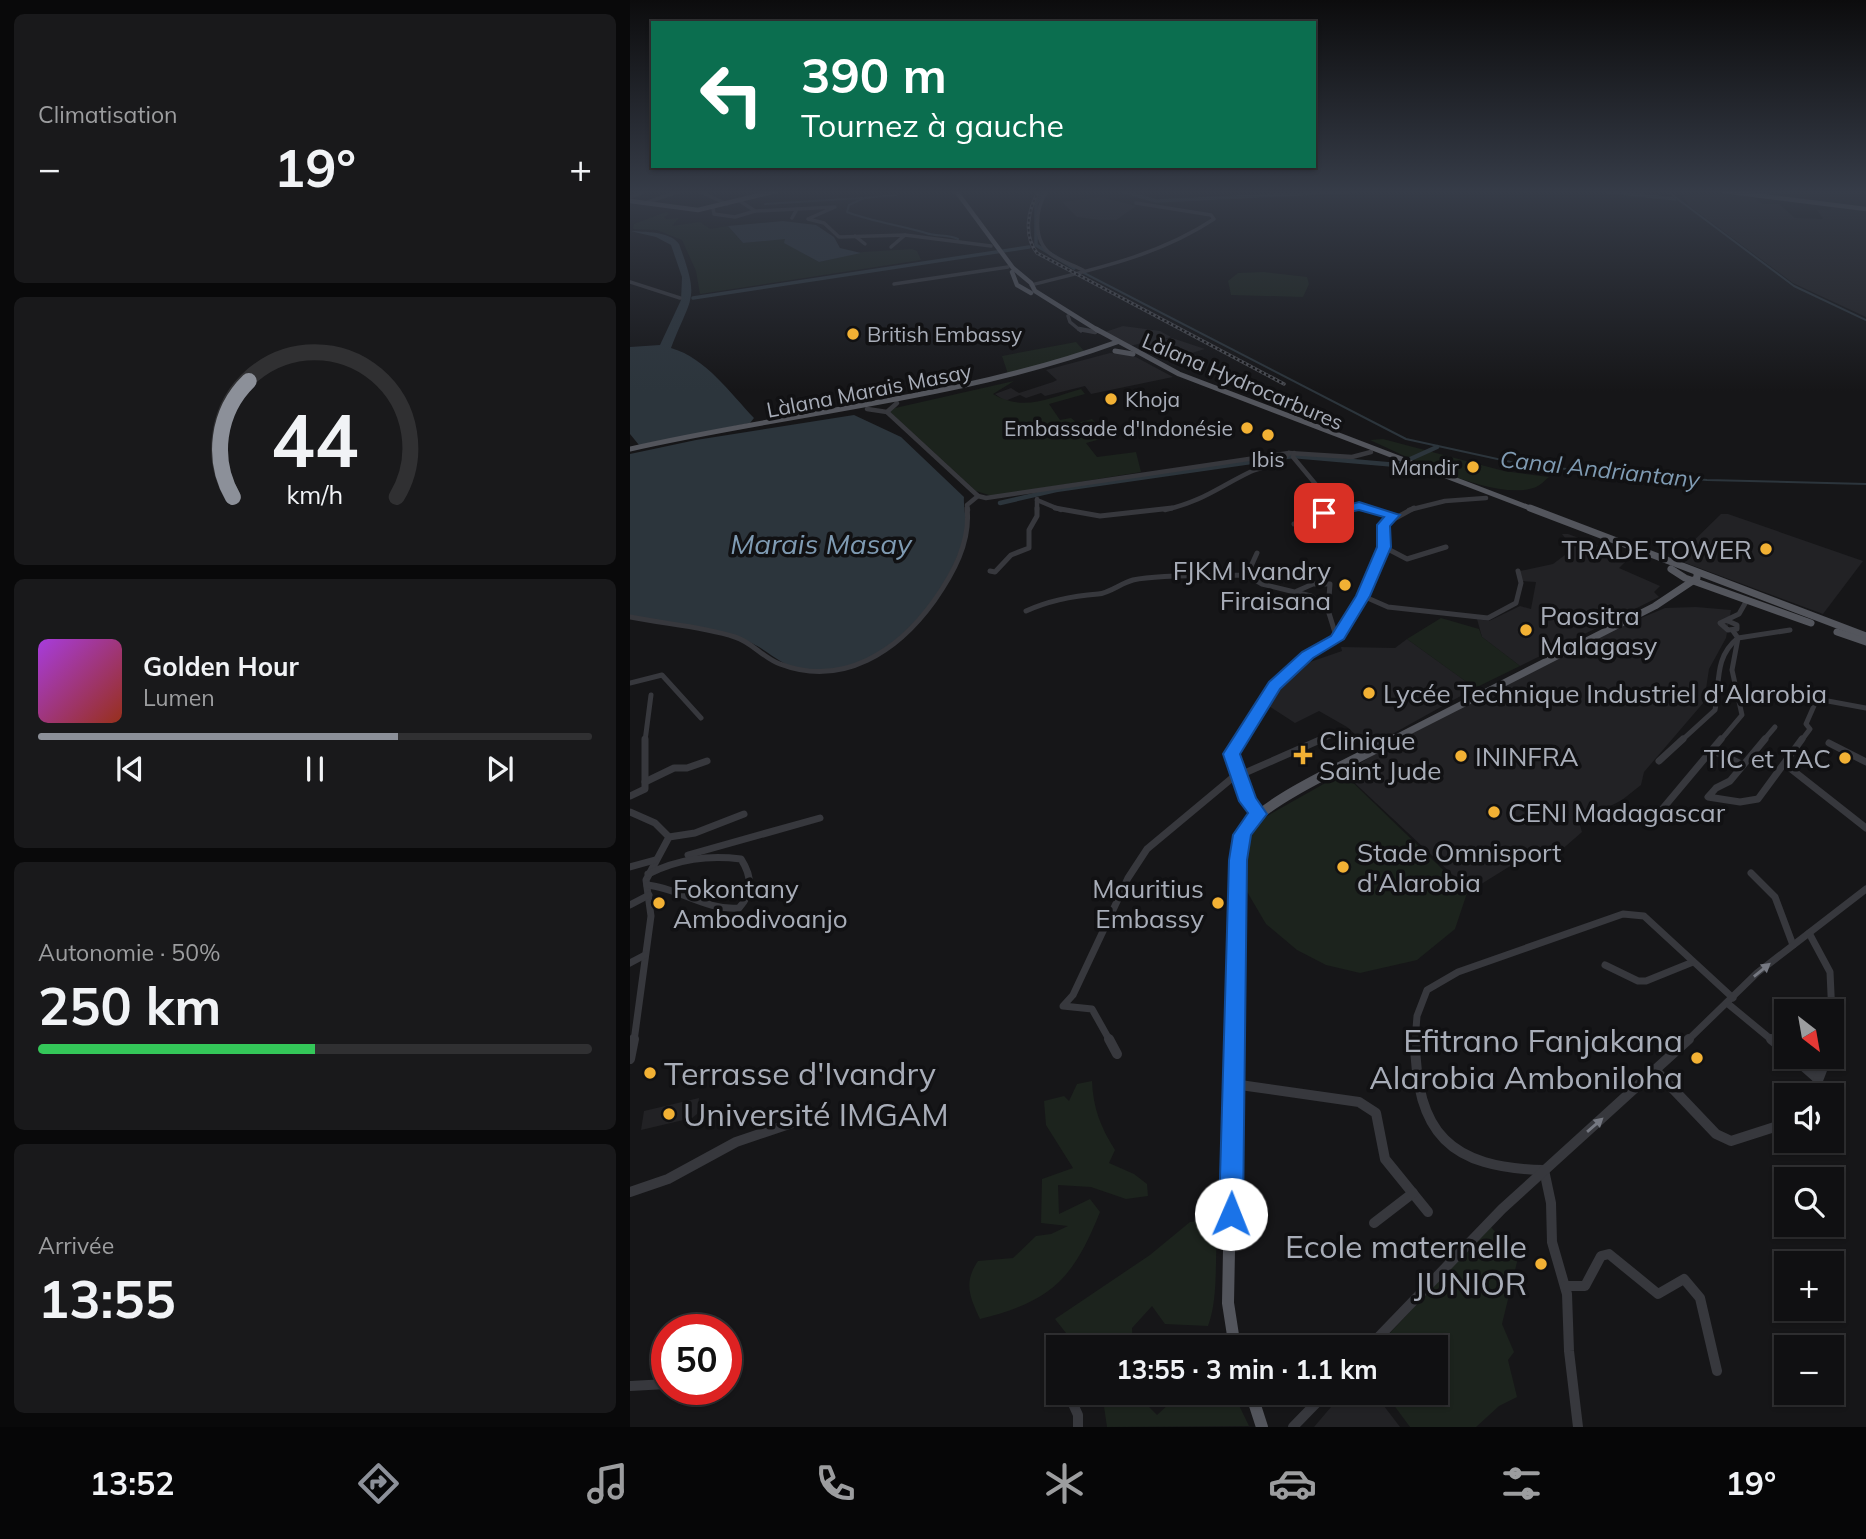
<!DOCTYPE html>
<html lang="fr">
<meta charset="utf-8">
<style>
body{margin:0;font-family:Mulish,sans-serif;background:#19191b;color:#f1f3f6;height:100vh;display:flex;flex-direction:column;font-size:26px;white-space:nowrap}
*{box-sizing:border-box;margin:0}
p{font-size:23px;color:#9c9d9f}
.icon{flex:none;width:38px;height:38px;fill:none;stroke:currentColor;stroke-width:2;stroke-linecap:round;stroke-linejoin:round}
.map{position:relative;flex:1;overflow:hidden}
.details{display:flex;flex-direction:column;gap:14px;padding:14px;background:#09090a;width:630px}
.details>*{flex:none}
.hud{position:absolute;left:21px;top:21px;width:665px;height:147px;border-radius:0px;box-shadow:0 2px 5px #0004,0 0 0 2px #303032;background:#0b6e4f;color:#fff;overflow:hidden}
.needle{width:46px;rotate:149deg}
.fabs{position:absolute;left:1144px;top:999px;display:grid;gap:14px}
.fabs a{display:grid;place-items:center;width:70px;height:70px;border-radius:0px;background:#101012;box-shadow:0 2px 5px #0004,0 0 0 2px #303032;font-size:35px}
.speed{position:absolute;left:21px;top:1314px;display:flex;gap:14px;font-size:35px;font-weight:700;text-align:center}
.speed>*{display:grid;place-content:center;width:91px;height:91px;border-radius:50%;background:#101012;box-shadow:0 2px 5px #0004,0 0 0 2px #303032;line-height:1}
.speed .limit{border:10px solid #d22;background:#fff;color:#111}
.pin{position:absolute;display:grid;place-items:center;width:60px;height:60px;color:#fff;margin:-30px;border-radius:14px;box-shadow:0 4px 10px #0006}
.me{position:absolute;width:77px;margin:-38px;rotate:1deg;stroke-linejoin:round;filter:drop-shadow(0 0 5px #0008)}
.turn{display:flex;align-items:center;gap:24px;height:147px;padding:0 35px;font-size:32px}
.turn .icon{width:91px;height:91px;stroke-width:2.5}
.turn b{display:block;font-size:49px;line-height:60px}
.big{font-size:52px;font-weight:700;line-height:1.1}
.details .widget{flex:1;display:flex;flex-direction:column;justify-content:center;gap:10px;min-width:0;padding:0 24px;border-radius:10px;background:#19191b}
.details .dial{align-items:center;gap:0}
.dial svg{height:182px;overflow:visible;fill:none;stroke:#303032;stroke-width:7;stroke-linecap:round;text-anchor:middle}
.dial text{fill:#f1f3f6;stroke:none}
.song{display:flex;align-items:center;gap:21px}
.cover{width:84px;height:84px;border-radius:10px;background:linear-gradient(135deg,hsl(280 70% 55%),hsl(10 70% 35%))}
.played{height:7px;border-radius:4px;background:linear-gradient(90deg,#8c9099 65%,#303032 65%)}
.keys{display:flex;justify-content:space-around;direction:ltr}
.heat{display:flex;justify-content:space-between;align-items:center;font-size:38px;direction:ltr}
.charge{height:10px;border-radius:5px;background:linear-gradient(90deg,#34c759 50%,#303032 0)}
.trip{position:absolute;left:416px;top:1335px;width:402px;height:70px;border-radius:0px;background:#101012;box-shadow:0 2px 5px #0004,0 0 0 2px #303032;font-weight:700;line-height:70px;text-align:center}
.tabs{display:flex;height:112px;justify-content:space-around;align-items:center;background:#060607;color:#9c9d9f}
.tabs .icon{width:49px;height:49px}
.tabs .active{color:#8c9099}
.tabs b{font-size:32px;color:#f1f3f6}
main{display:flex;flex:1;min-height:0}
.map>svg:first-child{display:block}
</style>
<main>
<section class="details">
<div class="widget"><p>Climatisation</p>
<div class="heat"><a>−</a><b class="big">19°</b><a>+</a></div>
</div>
<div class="widget dial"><svg viewBox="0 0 100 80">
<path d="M14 69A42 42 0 1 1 86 69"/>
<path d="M14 69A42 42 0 0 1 21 18" stroke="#8c9099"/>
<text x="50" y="56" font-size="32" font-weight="700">44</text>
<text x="50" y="72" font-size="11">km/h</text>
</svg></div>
<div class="widget">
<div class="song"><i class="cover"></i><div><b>Golden Hour</b><p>Lumen</p></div></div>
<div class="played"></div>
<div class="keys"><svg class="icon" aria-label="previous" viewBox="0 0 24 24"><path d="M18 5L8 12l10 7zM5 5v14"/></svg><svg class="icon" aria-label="pause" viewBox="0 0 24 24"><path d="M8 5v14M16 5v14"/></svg><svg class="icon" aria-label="next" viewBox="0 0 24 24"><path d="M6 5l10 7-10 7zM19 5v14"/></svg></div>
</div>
<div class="widget"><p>Autonomie · 50%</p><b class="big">250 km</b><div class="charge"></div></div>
<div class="widget"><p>Arrivée</p><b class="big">13:55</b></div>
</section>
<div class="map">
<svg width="1236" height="1427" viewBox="0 0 1236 1427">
<rect width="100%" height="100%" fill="#161618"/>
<g fill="#222225">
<polygon points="1105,191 1231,191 1236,198 1236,207"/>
<polygon points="1070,194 1122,196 1133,204 1149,204 1165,218 1193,219 1187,210 1200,210 1201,206 1236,211 1236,317 1163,283 1058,205 1054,196"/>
<polygon points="471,197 506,206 486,220 470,220 447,217 432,202"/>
<polygon points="493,326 530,331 541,337 527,341 542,338 575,349 541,359 512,343 500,346 475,332"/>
<polygon points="480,353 502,355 543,377 461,394 455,386 415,396 411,393 396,398 390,395 375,401 365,394 381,388 389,393 423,382 427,380 416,370"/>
<polygon points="1091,514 1098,514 1233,561 1193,614 1045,559"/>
<polygon points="932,534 938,534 1000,557 989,568 1030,586 1024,592 1029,597 890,666 852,637 847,619 859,621 890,606 901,609 906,582 892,581 890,571 923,564 943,549"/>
<polygon points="1066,607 1101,610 1096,638 1079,669 1074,702 1014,772 1011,785 992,800 949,822 952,832 929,852 903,852 840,891 714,773 802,719 982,630 1035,608"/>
<polygon points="777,639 845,688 739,747 717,727 689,711 665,723 634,703 677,660 680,662 712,651 711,647 765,648"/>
<polygon points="69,1098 67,1114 62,1118 11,1130 14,1111"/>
<polygon points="713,1393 744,1393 770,1427 684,1427"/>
</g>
<g fill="#1c231d">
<polygon points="36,212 39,214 34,217 36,219 49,218 42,226 70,222 80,229 98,226 113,243 156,238 155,243 189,262 233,252 282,249 287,251 291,260 70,294 66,271 52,240 27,230 3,229 4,224"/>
<polygon points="634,272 677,277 679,284 673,297 601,295 598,281 608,273"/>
<polygon points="446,342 456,353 378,374 372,356"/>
<path d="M384,381L363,394C393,412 419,398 451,389L455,394L419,404L430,420L441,418L447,423L462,419L478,437L456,443L467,457L506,452L511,472L362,496L346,491L260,412L265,408Z"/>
<path d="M753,439L874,471L919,477C915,480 911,485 906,487C867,503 777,457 740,440Z"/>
<polygon points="811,618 849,629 852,637 890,666 845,688 777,639"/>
<polygon points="713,773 837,893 825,929 787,960 730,973 696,965 667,950 636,924 616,890 614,845 621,825"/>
<path d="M462,1081C463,1108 471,1128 485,1150L479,1163L504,1174L517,1184L518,1196L496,1199L461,1187L428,1185L429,1214L460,1199L470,1212C443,1279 422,1301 350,1319C340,1297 333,1283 348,1261L383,1258L406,1236L421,1234L438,1226L411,1223L412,1179L443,1168L416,1125L414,1101L434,1096L439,1101L447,1084Z"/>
<path d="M578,1220L587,1233C585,1263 588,1300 578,1326L535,1324L522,1306L502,1328L503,1347H447L425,1319L520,1255L560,1222Z"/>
<polygon points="860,1226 888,1258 872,1324 884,1352 878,1360 887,1397 869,1406 846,1427 780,1427 755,1393 807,1393 807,1348 746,1348"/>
<polygon points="472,1393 505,1393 527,1415 551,1393 603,1393 619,1426 477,1427"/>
</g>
<g fill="#2c353c">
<polygon points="153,221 186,225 204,237 210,248 231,253 189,262 154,243 155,239 113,243 98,226"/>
<path d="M0,231C15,232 40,231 49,244C70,301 62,294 41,348C76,358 100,393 124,418L120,423L9,445L0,434V347L30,345L51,300L52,277L41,245L26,237Z"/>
<path d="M224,415L271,437L334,497C333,508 338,523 335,534C318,599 246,684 172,670C149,665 136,648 115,640C79,628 37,624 0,616V454L66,440Z"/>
</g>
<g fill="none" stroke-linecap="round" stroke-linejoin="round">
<g stroke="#2c353c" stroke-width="2">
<polyline points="1037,191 1164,286 1236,320"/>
<path d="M266,195L234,198L219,205L217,212C243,222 270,225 296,233C307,237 317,234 328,239"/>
<polyline points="135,204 232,198"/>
<polyline points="454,273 776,439 899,466 1077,480 1236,484"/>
</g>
<g stroke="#2c353c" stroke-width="3.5">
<polyline points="413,191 406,204 406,245 444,268"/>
<polyline points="492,191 526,201 729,191"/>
<polyline points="972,191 1045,199"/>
<polyline points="63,298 399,247"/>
</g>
<polyline stroke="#2c353c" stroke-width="4.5" points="370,503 426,490 663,456 767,465 807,447"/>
<g stroke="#37383d" stroke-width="3.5">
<polyline points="68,191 97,204"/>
<path d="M417,191C405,209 402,241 422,255C431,261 443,265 453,270"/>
<polyline points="0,197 14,192"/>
<polyline points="110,201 125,211 167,209 162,218"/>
<polyline points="15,203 50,191"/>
<polyline points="83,208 84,214 105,217 125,211"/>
<polyline points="167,209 205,207 180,218"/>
<polyline points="178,219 194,223 209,237 275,235 361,246"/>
<polyline points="225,236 235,244"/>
<polyline points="261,247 275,235"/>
<polyline points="0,282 50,298"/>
<polyline points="264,284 378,267"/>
<path d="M401,285C465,269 528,256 584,219L581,215L506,203"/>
<polyline points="438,316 440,322 451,331"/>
</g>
<g stroke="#37383d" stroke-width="4.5">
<polyline points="449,329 465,332"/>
<polyline points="237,409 257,412 348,496 356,498 659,453 722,457 741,452"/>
<polyline points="257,412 267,403"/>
<polyline points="664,453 663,457 707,510"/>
<polyline points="407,499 407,510"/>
<polyline points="407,500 431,510"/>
<polyline points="338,510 337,505 348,496"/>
<path d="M535,510C573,501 587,488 620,472C634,466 649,466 659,453"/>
<polyline points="716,510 729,506 743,510"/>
<polyline points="779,510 815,501 856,498"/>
</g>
<g stroke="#37383d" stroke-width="5">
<polyline points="425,508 470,516 542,508"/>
<polyline points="705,508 707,510"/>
<polyline points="736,508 763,515"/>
<polyline points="664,524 722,508"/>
<polyline points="754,547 777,559 816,547"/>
<polyline points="360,571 365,572 381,555 399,548 399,530 407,516 407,508"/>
<polyline points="617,575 627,553"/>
<polyline points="667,591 683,584 700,584 698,610 707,639"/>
<polyline points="733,596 758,607 858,618 886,603 891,583 888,571"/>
<path d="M396,611C420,600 442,596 468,594C480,593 491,583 503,580C532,574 585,576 617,575L632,584L681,596L698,610"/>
<path d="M0,617C34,624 71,626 105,637C122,642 133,658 150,664C213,688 268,651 304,601C323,574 341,542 337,508"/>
<polyline points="1098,621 1107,625 1107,629 1098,630 1090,623 1109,614 1117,600"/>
<polyline points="0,683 32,675 71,718"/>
<polyline points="15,741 21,695"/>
<polyline points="609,741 644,686 677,655 707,639 714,629 733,596 754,547 753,525 784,508"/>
<polyline points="688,741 705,734"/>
<path d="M1051,741L1085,710C1090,683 1084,657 1108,638L1103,631"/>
<polyline points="1090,741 1112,715 1102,670 1108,638 1160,630"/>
<polyline points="1133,741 1145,727"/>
<polyline points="1171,741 1180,729 1176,724 1187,699 1236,708"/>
</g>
<g stroke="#37383d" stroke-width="7">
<polyline points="610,739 601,754 618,801 629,814"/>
<polyline points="1135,739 1100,781 1086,788 1078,797 1110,802 1128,799 1172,739"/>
<polyline points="1199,743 1236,762"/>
<polyline points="1084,751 1111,764"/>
<polyline points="1029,761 1053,739"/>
<polyline points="1156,765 1236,828"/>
<polyline points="15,782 44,768 57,768 77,761"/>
<polyline points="0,796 15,789 15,739"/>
<polyline points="0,812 25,823 39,837 16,880 21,916 4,1041"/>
<polyline points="1029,813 1091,739"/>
<polyline points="39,837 65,833 114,814"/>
<polyline points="58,855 190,818"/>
<polyline points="0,867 25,860"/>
<polyline points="1121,873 1145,897 1163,945"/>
<path d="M17,885C49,888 76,911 109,908C123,893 122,876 111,859C77,855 49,859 18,874"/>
<polyline points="0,905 19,895"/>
<polyline points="1179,933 1200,972 1202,1016"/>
<polyline points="0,963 15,955"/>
<polyline points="975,965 1008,981 1016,981 1063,962"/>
<polyline points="1097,1003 1143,1041"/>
<polyline points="480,1041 462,1009 433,1006 443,995 498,878 517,849 601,779 692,739"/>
<polyline points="785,1041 787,1016 797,990 828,972 993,914 1014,916 1103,998"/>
<polyline points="1057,1041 1127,973 1236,889"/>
</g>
<g stroke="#37383d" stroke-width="10">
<polyline points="479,1039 487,1054"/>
<path d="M785,1039C786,1134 820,1168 914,1170"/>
<polyline points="1141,1039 1157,1052"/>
<polyline points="1163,1057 1188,1079"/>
<polyline points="0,1059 4,1039"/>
<polyline points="1026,1071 1086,1134 1101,1141 1157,1123"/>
<polyline points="603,1084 729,1102 746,1113 755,1159 798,1212"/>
<polyline points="1182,1096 1197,1057"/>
<polyline points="914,1170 921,1203 922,1242 937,1294 939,1351 948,1427"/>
<polyline points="0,1192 38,1179 106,1142 174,1119"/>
<polyline points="744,1223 783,1193"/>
<polyline points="935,1286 955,1286 971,1256 979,1254 1028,1294 1054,1279 1070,1298 1087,1371"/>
<polyline points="738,1348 872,1209 1059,1039"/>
<polyline points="420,1354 429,1373"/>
<polyline points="0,1386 37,1384"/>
<polyline points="438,1393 448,1415 448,1427"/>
<polyline points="663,1427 696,1393"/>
</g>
<g stroke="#53555c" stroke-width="4.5">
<polyline points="326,191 383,268 401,283 405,291 469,331"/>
<polyline points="1093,191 1236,209"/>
<polyline points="0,201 68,210 146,191"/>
<polyline points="382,272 387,285 401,293"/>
</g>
<g stroke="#53555c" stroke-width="5">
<polyline points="466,329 549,374 905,510"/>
<polyline points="485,351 503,354"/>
<path d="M0,449C162,412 330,399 487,342"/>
</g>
<g stroke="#53555c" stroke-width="7">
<polyline points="900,508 1236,636"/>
<polyline points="1041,569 1055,578 1181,623"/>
<polyline points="1207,632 1236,642"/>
<polyline points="760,741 1025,606 1067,578 1067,573"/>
</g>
<path stroke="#53555c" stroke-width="10" d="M603,1041C604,995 596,855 621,823C642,797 730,758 764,739"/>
<g stroke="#53555c" stroke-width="12">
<polyline points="603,1039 598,1303 605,1348"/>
<polyline points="621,1393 632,1427"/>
</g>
<defs>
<path id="rail" d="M409,191C398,209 393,235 407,253L654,384"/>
</defs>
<use href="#rail" stroke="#4a4c52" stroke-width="3.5"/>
<use href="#rail" stroke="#111113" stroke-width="2" stroke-dasharray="2.5" stroke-linecap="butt"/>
</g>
<defs><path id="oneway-solid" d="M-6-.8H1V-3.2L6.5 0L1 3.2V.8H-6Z" transform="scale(1.75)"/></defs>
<g fill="#757881">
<use href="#oneway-solid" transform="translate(1132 970) rotate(-39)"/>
<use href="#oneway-solid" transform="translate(965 1125) rotate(-41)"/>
</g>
<linearGradient id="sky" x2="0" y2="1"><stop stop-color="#0c0c0d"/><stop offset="0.49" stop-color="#363c48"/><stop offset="1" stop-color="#363c48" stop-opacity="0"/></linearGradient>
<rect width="1236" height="391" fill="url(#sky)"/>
<polygon fill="#1a73e8" stroke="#114b97" stroke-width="2" points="729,502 770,515 760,526 761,547 740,596 714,639 683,658 650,689 610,754 626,798 637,814 621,835 617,860 613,1214 609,1223 601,1226 592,1223 589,1214 599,860 603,835 618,813 609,801 593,754 639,682 672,652 701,636 726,596 747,547 747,525 754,517 729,510 694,517 688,513"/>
<g fill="#f2b134" stroke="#111113" stroke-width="2.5">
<circle cx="223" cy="334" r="7"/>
<circle cx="481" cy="399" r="7"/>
<circle cx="617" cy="428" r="7"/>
<circle cx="638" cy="435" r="7"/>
<circle cx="843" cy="467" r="7"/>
<circle cx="1136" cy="549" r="7"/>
<circle cx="715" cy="585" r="7"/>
<circle cx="896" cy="630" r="7"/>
<circle cx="739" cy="693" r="7"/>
<path d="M669.5 744.5h7v7h7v7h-7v7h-7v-7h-7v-7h7z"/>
<circle cx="831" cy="756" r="7"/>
<circle cx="1215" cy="758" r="7"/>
<circle cx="864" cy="812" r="7"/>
<circle cx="713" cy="867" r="7"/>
<circle cx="29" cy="903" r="7"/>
<circle cx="588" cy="903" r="7"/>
<circle cx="1067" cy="1058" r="7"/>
<circle cx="20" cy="1073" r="7"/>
<circle cx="39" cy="1114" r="7"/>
<circle cx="911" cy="1264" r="7"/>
</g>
<g text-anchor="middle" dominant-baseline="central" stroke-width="7" stroke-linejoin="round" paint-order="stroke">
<g font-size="21" fill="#a8adb8" stroke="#111113" text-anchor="start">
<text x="237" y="334">British Embassy</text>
<text x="495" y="399">Khoja</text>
<text x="603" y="428" text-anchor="end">Embassade d'Indonésie</text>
<text x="638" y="459" text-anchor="middle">Ibis</text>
<text x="829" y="467" text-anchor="end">Mandir</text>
</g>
<g font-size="21" fill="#a8adb8" stroke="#111113">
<text transform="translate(613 381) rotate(23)">Làlana Hydrocarbures</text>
<text transform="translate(239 390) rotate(-11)">Làlana Marais Masay</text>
</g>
<g font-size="23" font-style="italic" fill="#7f9bb3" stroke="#111113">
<text transform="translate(970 469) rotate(6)">Canal Andriantany</text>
</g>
<g font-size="26" fill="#a8adb8" stroke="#111113" text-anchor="start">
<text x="1122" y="549" text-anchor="end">TRADE TOWER</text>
<text x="701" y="570" text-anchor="end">FJKM Ivandry<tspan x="701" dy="30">Firaisana</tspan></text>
<text x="910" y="615">Paositra<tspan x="910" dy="30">Malagasy</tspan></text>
<text x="753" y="693">Lycée Technique Industriel d'Alarobia</text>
<text x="689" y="740">Clinique<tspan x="689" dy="30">Saint Jude</tspan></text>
<text x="845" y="756">ININFRA</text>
<text x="1201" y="758" text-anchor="end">TIC et TAC</text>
<text x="878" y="812">CENI Madagascar</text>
<text x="727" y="852">Stade Omnisport<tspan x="727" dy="30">d'Alarobia</tspan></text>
<text x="43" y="888">Fokontany<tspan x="43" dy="30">Ambodivoanjo</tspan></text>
<text x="574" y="888" text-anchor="end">Mauritius<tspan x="574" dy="30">Embassy</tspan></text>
</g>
<g font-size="28" font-style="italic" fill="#7f9bb3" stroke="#111113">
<text x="191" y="543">Marais Masay</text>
</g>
<g font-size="32" fill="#a8adb8" stroke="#111113" text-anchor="end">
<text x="1053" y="1040">Efitrano Fanjakana<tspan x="1053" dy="37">Alarobia Amboniloha</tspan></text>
<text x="34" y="1073" text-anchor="start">Terrasse d'Ivandry</text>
<text x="53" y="1114" text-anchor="start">Université IMGAM</text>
<text x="897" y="1246">Ecole maternelle<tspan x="897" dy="37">JUNIOR</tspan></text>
</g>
</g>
</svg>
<div class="fabs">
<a><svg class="needle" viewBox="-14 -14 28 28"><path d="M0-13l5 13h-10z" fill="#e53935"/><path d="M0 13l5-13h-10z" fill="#9c9d9f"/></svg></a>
<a><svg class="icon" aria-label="sound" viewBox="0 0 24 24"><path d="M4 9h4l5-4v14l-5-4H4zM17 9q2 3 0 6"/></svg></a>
<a><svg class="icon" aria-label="search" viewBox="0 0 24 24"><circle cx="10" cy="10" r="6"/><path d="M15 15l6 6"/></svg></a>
<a>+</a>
<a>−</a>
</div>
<div class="speed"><div class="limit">50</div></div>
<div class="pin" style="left:694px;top:513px;background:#d93025"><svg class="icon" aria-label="arrive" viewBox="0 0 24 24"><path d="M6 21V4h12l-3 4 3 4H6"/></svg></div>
<svg class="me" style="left:601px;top:1214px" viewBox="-20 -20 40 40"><circle r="19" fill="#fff"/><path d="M0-13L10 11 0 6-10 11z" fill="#1a73e8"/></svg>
<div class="trip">13:55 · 3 min · 1.1 km</div>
<div class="hud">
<div class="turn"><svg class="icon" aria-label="left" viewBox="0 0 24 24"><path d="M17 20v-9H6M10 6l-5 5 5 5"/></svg><div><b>390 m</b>Tournez à gauche</div></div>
</div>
</div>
</main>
<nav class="tabs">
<b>13:52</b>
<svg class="icon active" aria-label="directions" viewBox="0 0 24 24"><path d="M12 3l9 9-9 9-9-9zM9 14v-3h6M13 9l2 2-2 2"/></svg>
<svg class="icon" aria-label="music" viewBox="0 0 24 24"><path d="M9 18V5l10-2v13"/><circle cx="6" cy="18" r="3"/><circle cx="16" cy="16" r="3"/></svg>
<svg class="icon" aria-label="phone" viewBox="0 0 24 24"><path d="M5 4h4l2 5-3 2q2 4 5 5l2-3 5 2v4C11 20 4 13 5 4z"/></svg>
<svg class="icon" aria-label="climate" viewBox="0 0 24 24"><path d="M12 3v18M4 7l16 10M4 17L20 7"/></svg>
<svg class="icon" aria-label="car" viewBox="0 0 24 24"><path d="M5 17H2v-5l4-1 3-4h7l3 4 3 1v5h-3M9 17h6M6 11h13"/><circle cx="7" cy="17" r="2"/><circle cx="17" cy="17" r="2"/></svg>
<svg class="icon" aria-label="filters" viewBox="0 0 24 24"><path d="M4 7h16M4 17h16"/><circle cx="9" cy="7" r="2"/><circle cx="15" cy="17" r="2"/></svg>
<b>19°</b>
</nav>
